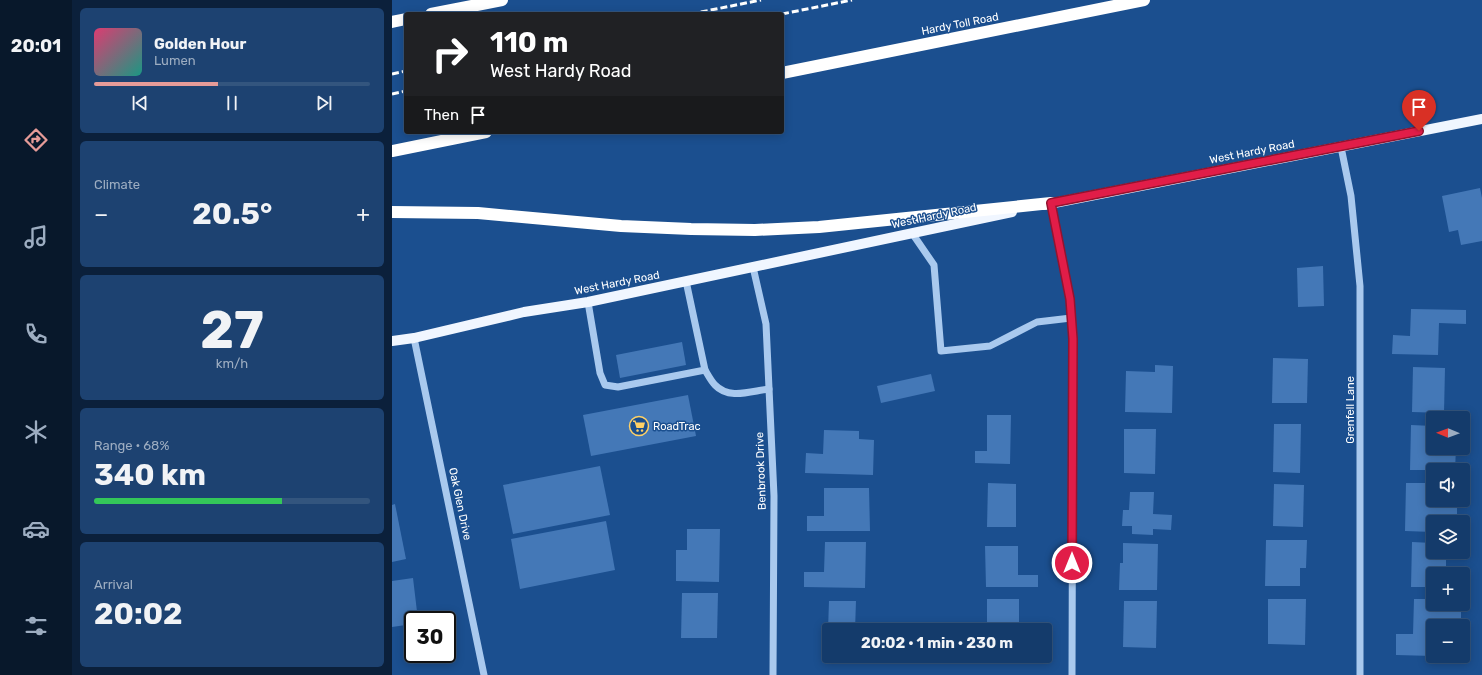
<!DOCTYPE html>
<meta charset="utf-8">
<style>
body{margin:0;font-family:Rubik,sans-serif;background:#1d4271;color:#f1f3f6;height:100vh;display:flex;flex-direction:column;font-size:15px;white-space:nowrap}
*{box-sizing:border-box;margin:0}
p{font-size:13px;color:#9dadc1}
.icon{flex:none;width:22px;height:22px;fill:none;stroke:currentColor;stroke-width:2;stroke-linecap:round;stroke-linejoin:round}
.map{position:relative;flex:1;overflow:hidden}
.drawer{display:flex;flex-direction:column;gap:8px;padding:8px;background:#0b203b;width:320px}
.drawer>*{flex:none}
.hud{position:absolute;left:12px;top:12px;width:380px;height:122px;border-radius:4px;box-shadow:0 2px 10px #0003,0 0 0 1px #33557e;background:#202124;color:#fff;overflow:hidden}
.needle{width:26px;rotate:271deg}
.fabs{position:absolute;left:1034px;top:411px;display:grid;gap:8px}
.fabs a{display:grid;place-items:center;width:44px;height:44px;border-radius:4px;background:#143b6b;box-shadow:0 2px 10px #0003,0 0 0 1px #33557e;font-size:20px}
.speed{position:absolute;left:12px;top:611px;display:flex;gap:8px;font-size:20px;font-weight:700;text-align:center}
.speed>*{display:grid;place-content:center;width:52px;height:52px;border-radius:50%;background:#143b6b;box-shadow:0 2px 10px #0003,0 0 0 1px #33557e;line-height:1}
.speed .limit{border:2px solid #111;border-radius:6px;background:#fff;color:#111}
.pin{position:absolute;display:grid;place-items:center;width:34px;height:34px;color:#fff;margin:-41px -17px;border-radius:50% 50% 50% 0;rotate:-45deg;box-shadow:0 0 4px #0007}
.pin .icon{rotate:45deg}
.me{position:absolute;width:44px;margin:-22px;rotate:0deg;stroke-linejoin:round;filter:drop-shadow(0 0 3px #0008)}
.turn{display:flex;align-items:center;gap:14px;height:84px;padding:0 20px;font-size:18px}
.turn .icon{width:52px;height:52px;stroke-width:2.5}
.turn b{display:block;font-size:28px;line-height:34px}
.then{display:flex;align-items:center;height:38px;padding:0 20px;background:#0003;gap:8px;font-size:15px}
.big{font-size:30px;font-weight:700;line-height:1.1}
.drawer .widget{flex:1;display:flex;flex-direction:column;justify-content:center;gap:6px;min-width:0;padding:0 14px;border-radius:6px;background:#1d4271}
.drawer .dial{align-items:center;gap:0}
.dial b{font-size:52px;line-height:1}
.song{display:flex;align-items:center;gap:12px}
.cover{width:48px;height:48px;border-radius:6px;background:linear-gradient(135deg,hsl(340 70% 55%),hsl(170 70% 35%))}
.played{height:4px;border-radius:2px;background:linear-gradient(90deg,#e69b98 45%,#33557e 45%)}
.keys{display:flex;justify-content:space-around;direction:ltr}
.heat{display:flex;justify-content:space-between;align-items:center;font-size:22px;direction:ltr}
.charge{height:6px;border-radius:3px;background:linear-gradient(90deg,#34c759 68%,#33557e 0)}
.trip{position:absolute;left:430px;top:623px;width:230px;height:40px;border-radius:4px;background:#143b6b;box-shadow:0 2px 10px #0003,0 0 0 1px #33557e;font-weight:700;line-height:40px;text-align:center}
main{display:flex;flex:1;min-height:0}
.tabs{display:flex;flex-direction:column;width:72px;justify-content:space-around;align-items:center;background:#08182b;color:#9dadc1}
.tabs .icon{width:28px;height:28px}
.tabs .on{color:#e69b98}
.tabs b{font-size:18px;color:#f1f3f6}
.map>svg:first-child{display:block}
</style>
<main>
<nav class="tabs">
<b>20:01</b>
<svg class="icon on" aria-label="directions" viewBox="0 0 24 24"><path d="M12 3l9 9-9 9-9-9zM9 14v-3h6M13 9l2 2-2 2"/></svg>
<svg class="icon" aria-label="music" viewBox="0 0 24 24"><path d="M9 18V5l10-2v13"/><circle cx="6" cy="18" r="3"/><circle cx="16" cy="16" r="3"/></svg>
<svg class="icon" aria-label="phone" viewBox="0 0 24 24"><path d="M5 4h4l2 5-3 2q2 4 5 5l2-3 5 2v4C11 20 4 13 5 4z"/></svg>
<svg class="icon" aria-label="climate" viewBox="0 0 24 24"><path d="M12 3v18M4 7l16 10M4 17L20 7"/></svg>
<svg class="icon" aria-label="car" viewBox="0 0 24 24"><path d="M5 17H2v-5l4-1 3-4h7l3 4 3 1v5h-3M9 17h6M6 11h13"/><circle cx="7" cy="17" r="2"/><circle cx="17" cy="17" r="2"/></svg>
<svg class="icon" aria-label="filters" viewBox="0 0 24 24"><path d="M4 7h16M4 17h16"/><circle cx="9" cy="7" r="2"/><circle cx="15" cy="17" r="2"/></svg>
</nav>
<section class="drawer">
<div class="widget">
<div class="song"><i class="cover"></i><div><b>Golden Hour</b><p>Lumen</p></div></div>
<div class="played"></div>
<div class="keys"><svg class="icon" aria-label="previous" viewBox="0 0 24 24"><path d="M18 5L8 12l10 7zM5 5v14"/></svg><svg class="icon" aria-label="pause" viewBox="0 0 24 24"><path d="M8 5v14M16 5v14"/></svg><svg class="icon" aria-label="next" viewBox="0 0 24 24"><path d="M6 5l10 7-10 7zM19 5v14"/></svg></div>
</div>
<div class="widget"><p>Climate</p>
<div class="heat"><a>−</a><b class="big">20.5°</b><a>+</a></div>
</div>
<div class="widget dial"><b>27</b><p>km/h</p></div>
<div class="widget"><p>Range · 68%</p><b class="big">340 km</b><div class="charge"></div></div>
<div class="widget"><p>Arrival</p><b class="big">20:02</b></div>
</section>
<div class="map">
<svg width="1090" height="675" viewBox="0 0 1090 675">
<rect width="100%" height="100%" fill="#1b4f8f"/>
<g fill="#4478b7">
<polygon points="1088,188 1090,198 1090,241 1069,245 1066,230 1057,232 1050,196"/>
<polygon points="931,266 932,306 906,307 905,268"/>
<polygon points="1019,309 1074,310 1074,324 1047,323 1046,355 1000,354 1001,335 1018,336"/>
<polygon points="290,342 294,365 228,378 224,355"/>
<polygon points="881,358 916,359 915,403 880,403"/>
<polygon points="763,365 781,366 780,413 733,412 734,371 763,372"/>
<polygon points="1021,367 1053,368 1052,413 1020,412"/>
<polygon points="539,374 543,391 489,403 485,386"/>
<polygon points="296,395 304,436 199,456 191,415"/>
<polygon points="595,415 619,415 618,464 583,463 583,451 595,451"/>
<polygon points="882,424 909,424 908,473 881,472"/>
<polygon points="1019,425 1041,426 1041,448 1064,448 1063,470 1018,470"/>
<polygon points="732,429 764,429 763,474 732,473"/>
<polygon points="432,430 467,431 467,439 482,440 481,475 413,473 414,453 431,454"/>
<polygon points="208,466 218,515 121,534 111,485"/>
<polygon points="596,483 624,484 624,527 595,527"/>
<polygon points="1014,483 1041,483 1041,500 1065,500 1065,522 1041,522 1041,532 1013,531"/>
<polygon points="882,484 912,485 911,527 881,526"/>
<polygon points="432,488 477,488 478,531 415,531 415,516 432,516"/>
<polygon points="738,492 762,492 761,514 780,515 779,530 761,529 761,535 740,534 740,526 730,526 731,510 737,510"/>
<polygon points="3,504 14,559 0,562 0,505"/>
<polygon points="214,521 223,570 128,589 119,539"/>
<polygon points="295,529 328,529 327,582 284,581 284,550 295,550"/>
<polygon points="874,540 915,540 914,568 908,568 908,586 873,586"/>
<polygon points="433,542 474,542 473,588 412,587 412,572 432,572"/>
<polygon points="1020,542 1041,543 1041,552 1054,552 1054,574 1041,574 1041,587 1019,587"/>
<polygon points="731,543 766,544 765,590 727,590 728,563 731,563"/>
<polygon points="593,546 626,546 626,575 646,575 646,587 594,587"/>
<polygon points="21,578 26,620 21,620 21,624 0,627 0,581"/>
<polygon points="290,593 326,593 325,638 289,638"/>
<rect x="595" y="599" width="32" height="31"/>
<polygon points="876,599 914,599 913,645 876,644"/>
<polygon points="1022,599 1041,599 1041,604 1069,604 1069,626 1041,626 1041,656 1004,655 1004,634 1021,634"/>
<polygon points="437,601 464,601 463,630 436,630"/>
<polygon points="732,601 765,601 764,648 731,647"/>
</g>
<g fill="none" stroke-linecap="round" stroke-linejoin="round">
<g stroke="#a9c9ee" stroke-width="7">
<polyline points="949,147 959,196 968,286 968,675"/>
<polyline points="659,203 678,299 681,339 680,675"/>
<polyline points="520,233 542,265 549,351 598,346 645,322 679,318"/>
<polyline points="361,267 374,324 382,496 381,675"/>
<polyline points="294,281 313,370"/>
<path d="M196,302L208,373L213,385L226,387L313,370C316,375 319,381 323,385C337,400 359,391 377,389"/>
<polyline points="22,338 92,675"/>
</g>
<g stroke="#f0f6ff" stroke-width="10">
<polyline points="652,205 1090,119"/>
<polyline points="0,341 22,338 132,312 196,302 620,212"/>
</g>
<g stroke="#fff" stroke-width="12">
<polyline points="39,14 110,0"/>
<polyline points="0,22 14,19"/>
<polyline points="390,73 752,0"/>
<polyline points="0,151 94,132"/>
<polyline points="0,212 86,213 229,226 299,229 363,230 427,227 659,203"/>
</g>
<g stroke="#fff" stroke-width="3" stroke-dasharray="7 3" stroke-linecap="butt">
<polyline points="299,14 369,0"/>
<polyline points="390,14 460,0"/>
<polyline points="0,74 14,71"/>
<polyline points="0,94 14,91"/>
</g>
</g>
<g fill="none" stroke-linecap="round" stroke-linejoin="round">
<defs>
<polyline id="route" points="680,563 681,339 678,299 659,203 1027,131"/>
</defs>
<use href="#route" stroke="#92132f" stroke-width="10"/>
<use href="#route" stroke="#e11d48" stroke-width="7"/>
</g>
<defs>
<symbol id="supermarket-ring" viewBox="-11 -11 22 22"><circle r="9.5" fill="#1b4f8f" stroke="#ffd166" stroke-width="1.5"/><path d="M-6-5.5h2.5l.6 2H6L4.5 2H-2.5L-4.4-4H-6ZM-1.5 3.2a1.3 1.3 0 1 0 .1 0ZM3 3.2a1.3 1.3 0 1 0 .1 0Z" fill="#ffd166"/></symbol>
</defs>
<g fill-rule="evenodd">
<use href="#supermarket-ring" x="236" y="415" width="22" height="22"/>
</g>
<g text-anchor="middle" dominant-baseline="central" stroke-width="3" stroke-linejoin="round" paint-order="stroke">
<g font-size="11" fill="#fff" stroke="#1b4f8f">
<text transform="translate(568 24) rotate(-11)">Hardy Toll Road</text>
<text transform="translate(860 152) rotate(-11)">West Hardy Road</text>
<text transform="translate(542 216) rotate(-12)">West Hardy Road</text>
<text transform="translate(225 283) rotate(-11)">West Hardy Road</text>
<text transform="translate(958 410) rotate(-90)">Grenfell Lane</text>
<text transform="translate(369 471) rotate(-92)">Benbrook Drive</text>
<text transform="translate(68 504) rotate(78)">Oak Glen Drive</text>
</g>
<g font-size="11" fill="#fff" stroke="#1b4f8f" text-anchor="start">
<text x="261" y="426">RoadTrac</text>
</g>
</g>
</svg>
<div class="fabs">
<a><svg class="needle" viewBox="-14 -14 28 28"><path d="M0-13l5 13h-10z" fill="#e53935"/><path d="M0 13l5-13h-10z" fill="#9dadc1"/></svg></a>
<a><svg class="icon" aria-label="sound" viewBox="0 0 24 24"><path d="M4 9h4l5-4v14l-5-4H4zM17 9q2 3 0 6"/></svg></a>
<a><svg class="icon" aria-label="layers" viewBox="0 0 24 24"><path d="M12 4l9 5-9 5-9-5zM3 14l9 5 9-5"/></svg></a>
<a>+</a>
<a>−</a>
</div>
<div class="speed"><div class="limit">30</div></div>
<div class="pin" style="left:1027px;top:131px;background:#d93025"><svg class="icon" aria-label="arrive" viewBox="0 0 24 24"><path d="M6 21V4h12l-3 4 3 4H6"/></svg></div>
<svg class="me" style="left:680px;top:563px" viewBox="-20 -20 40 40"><circle r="17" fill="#e11d48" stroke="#fff" stroke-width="3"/><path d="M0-11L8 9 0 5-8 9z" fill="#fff"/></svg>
<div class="trip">20:02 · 1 min · 230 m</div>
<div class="hud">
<div class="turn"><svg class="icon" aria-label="right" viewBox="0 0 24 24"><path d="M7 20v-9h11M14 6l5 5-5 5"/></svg><div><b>110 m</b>West Hardy Road</div></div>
<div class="then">Then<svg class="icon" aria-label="arrive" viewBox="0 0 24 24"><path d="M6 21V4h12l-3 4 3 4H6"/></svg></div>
</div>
</div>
</main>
